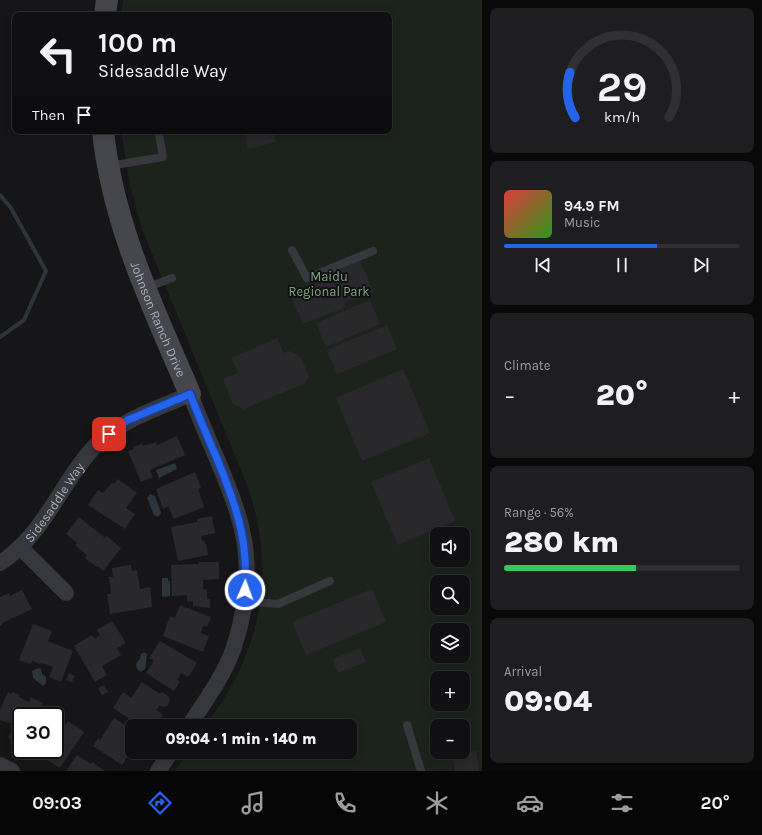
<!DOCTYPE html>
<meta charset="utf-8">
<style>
body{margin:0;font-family:Karla,sans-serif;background:#1e1e20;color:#f1f3f6;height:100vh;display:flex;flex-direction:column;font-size:15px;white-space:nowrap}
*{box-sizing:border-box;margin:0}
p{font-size:13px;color:#9c9d9f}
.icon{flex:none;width:22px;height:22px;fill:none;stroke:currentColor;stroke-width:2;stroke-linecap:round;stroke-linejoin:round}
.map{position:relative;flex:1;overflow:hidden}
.drawer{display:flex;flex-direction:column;gap:8px;padding:8px;background:#09090a;width:280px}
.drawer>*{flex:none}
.top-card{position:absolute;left:12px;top:12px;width:380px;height:122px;border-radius:8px;box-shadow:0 2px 10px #0003,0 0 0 1px #303032;background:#101012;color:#f1f3f6;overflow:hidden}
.fabs{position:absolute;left:430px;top:527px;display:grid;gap:8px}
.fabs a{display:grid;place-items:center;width:40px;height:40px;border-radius:8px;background:#101012;box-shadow:0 2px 10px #0003,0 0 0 1px #303032;font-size:20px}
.speed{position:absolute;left:12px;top:707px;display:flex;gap:8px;font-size:20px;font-weight:700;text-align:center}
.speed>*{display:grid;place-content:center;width:52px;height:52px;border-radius:50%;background:#101012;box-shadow:0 2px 10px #0003,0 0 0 1px #303032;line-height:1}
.speed .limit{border:2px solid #111;border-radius:6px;background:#fff;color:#111}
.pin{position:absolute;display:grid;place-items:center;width:34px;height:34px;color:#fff;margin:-17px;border-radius:8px;box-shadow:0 2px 6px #0006}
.me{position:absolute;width:44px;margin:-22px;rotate:2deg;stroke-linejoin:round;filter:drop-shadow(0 0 3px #0008)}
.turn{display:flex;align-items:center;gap:14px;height:84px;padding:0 20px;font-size:18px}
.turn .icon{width:52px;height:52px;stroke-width:2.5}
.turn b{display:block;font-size:28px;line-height:34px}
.then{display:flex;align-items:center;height:38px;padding:0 20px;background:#0003;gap:8px;font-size:15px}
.big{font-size:30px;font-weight:800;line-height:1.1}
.drawer .tile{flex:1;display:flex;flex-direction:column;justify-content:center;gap:6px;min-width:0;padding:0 14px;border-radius:8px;background:#1e1e20}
.drawer .dial{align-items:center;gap:0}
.dial svg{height:104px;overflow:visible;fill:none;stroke:#303032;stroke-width:7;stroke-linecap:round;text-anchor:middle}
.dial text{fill:#f1f3f6;stroke:none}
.song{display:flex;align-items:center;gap:12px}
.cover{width:48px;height:48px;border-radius:6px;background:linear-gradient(135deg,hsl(0 70% 55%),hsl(110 70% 35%))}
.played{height:4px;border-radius:2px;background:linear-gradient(90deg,#2563eb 65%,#303032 65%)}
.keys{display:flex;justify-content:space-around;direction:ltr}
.heat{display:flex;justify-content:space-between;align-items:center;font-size:22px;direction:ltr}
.charge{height:6px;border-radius:3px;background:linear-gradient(90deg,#34c759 56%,#303032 0)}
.trip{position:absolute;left:125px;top:719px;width:232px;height:40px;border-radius:8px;background:#101012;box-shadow:0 2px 10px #0003,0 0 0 1px #303032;font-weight:800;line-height:40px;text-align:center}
.tab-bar{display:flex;height:64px;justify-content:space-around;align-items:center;background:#060607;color:#9c9d9f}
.tab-bar .icon{width:28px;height:28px}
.tab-bar .current{color:#2563eb}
.tab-bar b{font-size:18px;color:#f1f3f6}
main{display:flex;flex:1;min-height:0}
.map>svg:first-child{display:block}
</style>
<main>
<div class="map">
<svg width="482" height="771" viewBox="0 0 482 771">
<rect width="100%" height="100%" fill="#161618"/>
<path fill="#1c231d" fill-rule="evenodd" d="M123,0H482V771H175L188,752H350V726H205C214,713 225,699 232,685C267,620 271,557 248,487L142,229L130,185L121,131H389V15H121ZM437,534H463V560H437ZM437,582H463V608H437ZM437,630H463V656H437ZM437,678H463V704H437ZM437,726H463V752H437Z"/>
<g fill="#2c353c">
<polygon points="175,463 177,469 159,478 156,470"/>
<polygon points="150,494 155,496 161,512 160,515 157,517 154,515 147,498"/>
<polygon points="162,578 168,578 168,581 170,581 170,596 162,597"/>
<path d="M144,652L147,654C146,660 146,664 145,669L141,672L137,669L136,664L140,658L141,654Z"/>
<polygon points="39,668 41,669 42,674 46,677 46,683 43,686 33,678 32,671"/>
</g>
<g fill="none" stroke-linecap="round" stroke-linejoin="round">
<polyline stroke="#2c353c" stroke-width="4" points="0,195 11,208 46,271 24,320 0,337"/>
</g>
<g fill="#29292c">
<polygon points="244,131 273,131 276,142 248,149"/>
<polygon points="359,259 373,291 344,303 346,307 303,324 290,294 333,276 331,272"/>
<polygon points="370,300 380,324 326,347 316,323"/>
<polygon points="387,325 397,349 337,374 327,350"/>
<polygon points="277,338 284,353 289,351 300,356 309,376 305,383 244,409 233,404 223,379 238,373 231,358"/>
<polygon points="403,369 430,433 362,461 336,398"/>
<polygon points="177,436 185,455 150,470 153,477 141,482 128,451 134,449 133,447 142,444 143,446 156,442 157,445"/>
<polygon points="429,458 455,521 398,545 371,482"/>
<polygon points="195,472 201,488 198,489 204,507 174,519 168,506 163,509 156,489"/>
<polygon points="118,479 137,493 126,508 135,514 125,529 88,505 98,490 103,493 112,483 114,484"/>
<polygon points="212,516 215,533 201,536 202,541 204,540 205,544 206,544 208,555 178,561 171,527 197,522 197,519"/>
<polygon points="79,517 105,538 107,536 121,548 103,571 98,566 97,567 85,558 87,555 75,545 77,543 66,534"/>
<polygon points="199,562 219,562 219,579 203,580 203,590 207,589 207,599 210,599 210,608 193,606 193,601 187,602 187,595 172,596 171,565 199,564"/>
<polygon points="131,565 132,571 137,570 140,589 150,587 152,607 110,614 107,594 111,594 109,577 113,577 112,568"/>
<polygon points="372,589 386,622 306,655 292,622"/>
<polygon points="22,590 32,609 2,623 2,625 0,626 0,597 9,593 10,596"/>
<polygon points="180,605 211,617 207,627 203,626 201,633 209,636 203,652 163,636 170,616 175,618"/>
<polygon points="112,621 126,643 117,648 121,655 102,666 107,675 95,682 74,646 92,635 95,639 100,635 97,630"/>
<polygon points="33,624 52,631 48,641 73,651 61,682 49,677 53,667 41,663 40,664 32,661 31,664 19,660"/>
<polygon points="160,641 197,663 188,677 181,673 177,680 180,681 174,691 146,673 154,661 149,658"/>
<polygon points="360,648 366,662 338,673 333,659"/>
<polygon points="69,673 75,676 72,682 66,680"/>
<polygon points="142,682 160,694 162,692 169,697 170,701 167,706 162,707 160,705 156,710 163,714 155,726 140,726 113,708 123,692 131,698"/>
<polygon points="104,685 108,692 102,695 98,688"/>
<polygon points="8,692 11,694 12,692 20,695 19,697 29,702 31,697 43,703 37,716 21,716 21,742 8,738 15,723 12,722 9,723 0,720 0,710"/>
<polygon points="114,718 132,730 132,750 122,765 93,746 98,738 100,740"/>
<polygon points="68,721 84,732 60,768 45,759 49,754 43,750 55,750 55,724 62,729"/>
<polygon points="476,751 479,771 455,771 452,755"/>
<polygon points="77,755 91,764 92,762 105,771 66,771"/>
</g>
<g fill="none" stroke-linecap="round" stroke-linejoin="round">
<g stroke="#37383d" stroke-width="8">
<polyline points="109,166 163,157 159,134 161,131"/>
<polyline points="292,250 307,278 373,251"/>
<polyline points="146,288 172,278"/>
<polyline points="245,601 278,604 330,581"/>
<polyline points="407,725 421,771"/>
</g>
<g stroke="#37383d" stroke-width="16">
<polyline points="20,547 66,593"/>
<path id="s1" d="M0,563C45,535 62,479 98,443C124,418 158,409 190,394C199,416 208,439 218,461C227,484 237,506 242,530C251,568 246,610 234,647C224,676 205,701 189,726"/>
<polyline points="0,765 12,771"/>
<polyline points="158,771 171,752"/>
</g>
<g stroke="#45474d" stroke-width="22">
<polyline points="105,15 107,0"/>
<path id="s2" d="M103,131C113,226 153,307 190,394"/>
</g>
</g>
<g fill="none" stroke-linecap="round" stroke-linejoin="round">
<defs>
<path id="route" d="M109,434L128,420L190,394C198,414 206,434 215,454C234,500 249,538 245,590"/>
</defs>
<use href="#route" stroke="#184099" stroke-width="10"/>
<use href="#route" stroke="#2563eb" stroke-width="7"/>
</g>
<g text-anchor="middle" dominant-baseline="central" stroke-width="4" stroke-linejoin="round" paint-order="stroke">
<g font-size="13" fill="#7fa381" stroke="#111113">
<text x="329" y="276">Maidu<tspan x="329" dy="15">Regional Park</tspan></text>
</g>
<g font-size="13" fill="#a8adb8" stroke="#111113">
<text stroke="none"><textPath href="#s2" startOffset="197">Johnson Ranch Drive</textPath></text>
<text stroke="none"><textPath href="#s1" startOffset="82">Sidesaddle Way</textPath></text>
</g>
</g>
</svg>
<div class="fabs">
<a><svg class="icon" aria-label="sound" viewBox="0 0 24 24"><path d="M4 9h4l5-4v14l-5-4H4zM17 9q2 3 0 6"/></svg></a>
<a><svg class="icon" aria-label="search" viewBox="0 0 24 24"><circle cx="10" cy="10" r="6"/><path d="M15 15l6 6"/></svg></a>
<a><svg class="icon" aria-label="layers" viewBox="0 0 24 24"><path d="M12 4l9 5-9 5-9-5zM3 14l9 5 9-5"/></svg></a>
<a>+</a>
<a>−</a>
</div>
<div class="speed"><div class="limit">30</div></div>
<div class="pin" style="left:109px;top:434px;background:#d93025"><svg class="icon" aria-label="arrive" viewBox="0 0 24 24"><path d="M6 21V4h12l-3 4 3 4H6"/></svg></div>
<svg class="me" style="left:245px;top:590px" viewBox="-20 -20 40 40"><circle r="17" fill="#2563eb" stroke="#fff" stroke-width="3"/><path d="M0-11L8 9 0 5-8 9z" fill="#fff"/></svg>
<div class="trip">09:04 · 1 min · 140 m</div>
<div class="top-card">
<div class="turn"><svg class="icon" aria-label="left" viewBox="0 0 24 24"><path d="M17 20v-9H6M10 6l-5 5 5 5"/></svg><div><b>100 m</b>Sidesaddle Way</div></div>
<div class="then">Then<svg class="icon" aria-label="arrive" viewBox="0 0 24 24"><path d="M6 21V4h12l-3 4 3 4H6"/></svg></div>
</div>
</div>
<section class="drawer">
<div class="tile dial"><svg viewBox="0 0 100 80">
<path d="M14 69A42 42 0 1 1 86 69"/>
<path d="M14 69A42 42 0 0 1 10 34" stroke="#2563eb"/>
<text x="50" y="56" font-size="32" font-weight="700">29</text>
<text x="50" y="72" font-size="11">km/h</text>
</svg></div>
<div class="tile">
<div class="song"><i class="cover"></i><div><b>94.9 FM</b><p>Music</p></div></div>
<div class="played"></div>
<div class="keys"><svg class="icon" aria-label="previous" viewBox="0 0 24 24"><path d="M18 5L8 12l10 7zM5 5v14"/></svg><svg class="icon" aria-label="pause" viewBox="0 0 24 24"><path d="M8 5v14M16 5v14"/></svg><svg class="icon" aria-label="next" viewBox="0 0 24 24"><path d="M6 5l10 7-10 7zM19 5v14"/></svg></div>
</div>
<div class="tile"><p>Climate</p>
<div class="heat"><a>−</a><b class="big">20°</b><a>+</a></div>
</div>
<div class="tile"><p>Range · 56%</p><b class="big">280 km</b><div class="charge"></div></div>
<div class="tile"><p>Arrival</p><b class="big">09:04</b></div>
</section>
</main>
<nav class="tab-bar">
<b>09:03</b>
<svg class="icon current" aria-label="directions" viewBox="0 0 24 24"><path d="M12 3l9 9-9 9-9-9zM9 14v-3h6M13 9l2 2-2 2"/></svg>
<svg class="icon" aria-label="music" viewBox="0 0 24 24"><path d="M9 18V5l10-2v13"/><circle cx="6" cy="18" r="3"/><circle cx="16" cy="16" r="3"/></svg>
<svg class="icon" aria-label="phone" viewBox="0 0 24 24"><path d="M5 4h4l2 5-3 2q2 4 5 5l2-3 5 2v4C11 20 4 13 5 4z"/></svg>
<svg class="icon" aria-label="climate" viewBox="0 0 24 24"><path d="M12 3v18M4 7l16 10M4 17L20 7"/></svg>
<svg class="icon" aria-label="car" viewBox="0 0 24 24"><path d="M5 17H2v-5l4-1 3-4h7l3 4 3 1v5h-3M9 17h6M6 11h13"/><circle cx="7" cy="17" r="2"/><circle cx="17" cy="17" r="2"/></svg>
<svg class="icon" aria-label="filters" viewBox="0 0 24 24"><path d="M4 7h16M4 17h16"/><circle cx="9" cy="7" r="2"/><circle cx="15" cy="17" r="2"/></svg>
<b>20°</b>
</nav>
